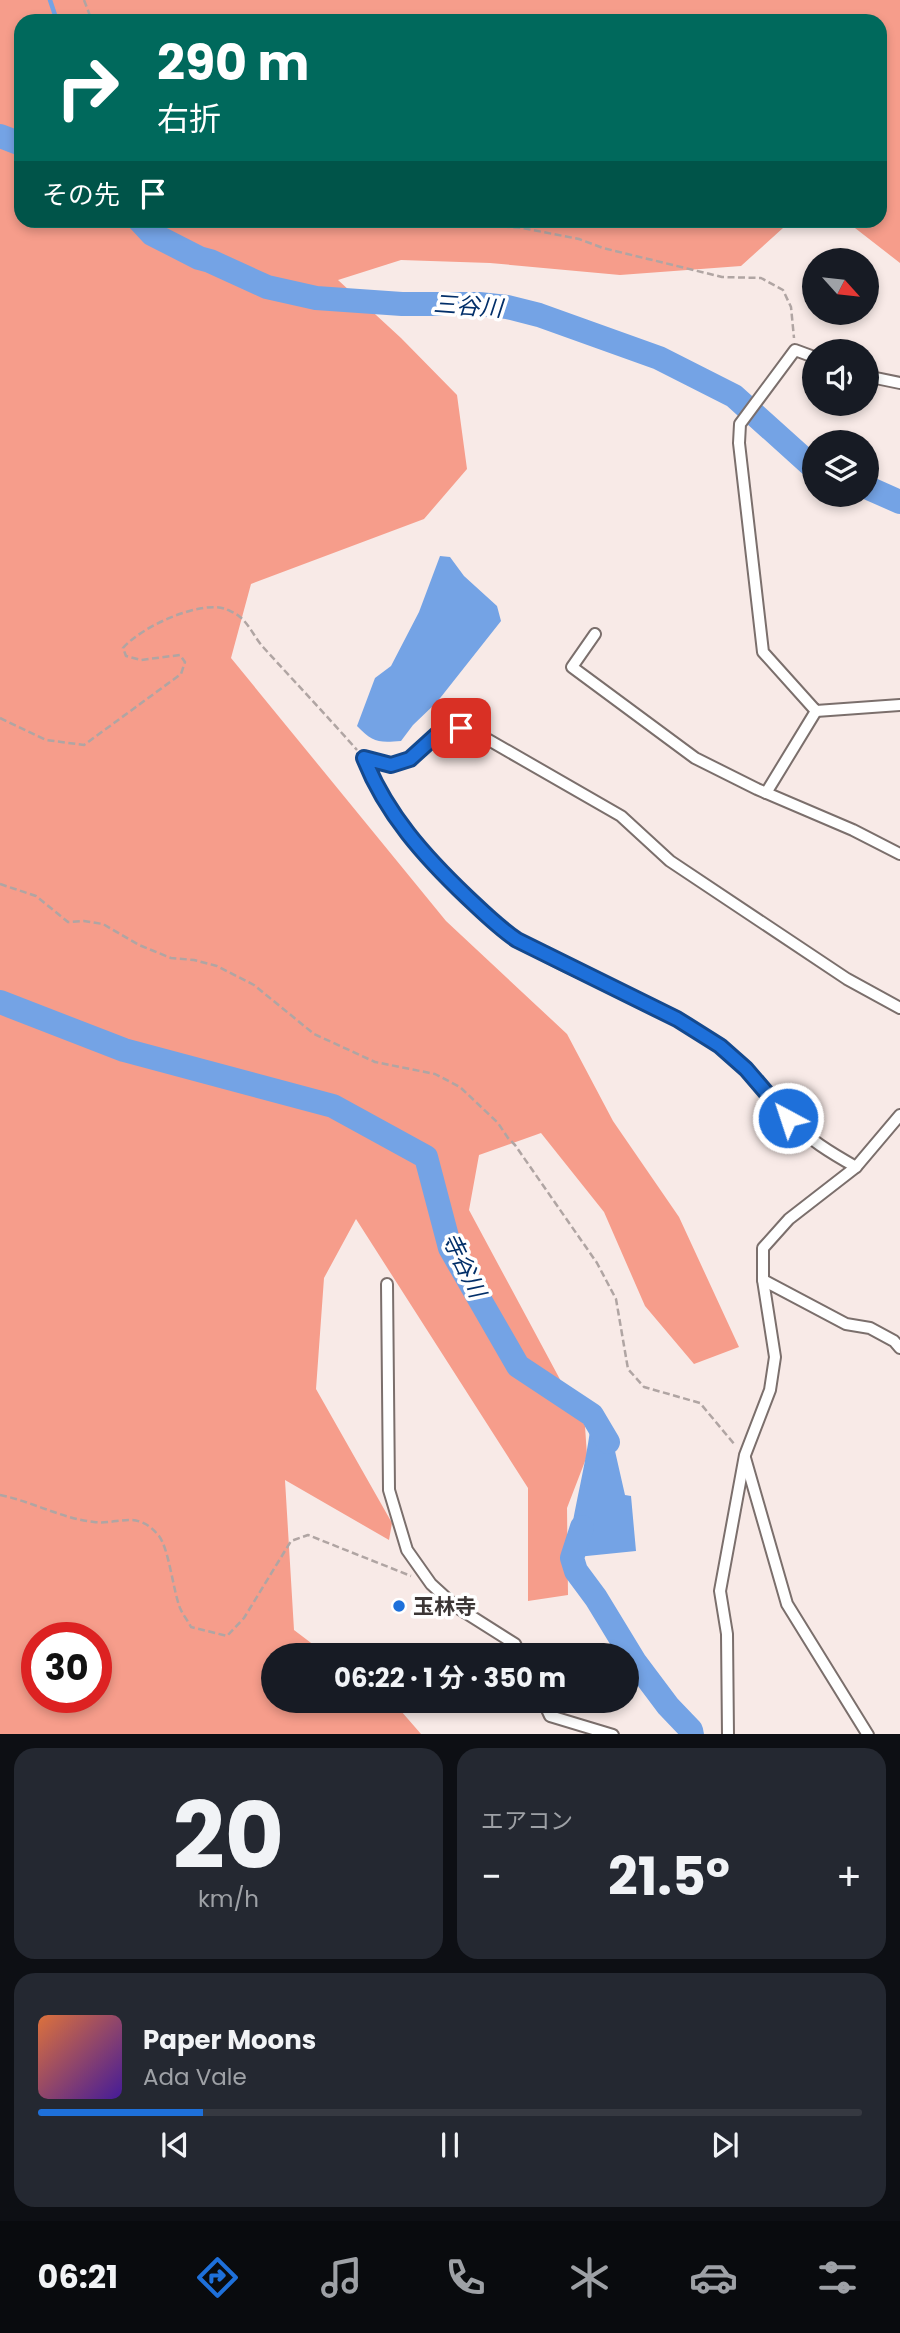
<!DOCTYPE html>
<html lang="ja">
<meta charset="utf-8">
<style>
body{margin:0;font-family:Poppins,"Noto Sans JP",sans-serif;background:#242831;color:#f1f3f6;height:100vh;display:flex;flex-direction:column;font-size:26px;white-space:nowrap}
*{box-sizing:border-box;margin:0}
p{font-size:23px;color:#9ea1a6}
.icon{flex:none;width:38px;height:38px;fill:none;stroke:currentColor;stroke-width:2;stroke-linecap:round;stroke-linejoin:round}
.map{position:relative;height:1734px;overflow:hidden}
.panel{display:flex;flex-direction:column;gap:14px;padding:14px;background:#0d0f14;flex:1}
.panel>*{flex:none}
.banner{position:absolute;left:14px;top:14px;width:873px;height:214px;border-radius:21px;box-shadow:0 4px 10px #0003;background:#00695c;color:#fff;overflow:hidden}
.needle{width:46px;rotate:117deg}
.fabs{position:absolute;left:802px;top:248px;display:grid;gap:14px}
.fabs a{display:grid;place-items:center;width:77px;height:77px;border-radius:50%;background:#171b24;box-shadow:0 4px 10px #0003;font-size:35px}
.speed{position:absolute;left:21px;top:1622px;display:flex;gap:14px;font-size:35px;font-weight:700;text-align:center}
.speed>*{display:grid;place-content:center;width:91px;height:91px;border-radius:50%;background:#171b24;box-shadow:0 4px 10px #0003;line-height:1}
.speed .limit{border:10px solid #d22;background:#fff;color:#111}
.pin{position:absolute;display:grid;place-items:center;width:60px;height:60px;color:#fff;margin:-30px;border-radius:14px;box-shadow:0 4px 10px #0006}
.me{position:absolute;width:77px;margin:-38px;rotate:320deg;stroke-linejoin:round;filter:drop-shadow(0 0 5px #0008)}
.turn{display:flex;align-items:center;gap:24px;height:147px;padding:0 28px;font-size:32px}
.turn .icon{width:91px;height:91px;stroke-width:2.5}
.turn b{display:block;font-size:49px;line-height:60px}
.then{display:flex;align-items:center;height:66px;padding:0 28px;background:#0003;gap:14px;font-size:26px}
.big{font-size:52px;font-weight:700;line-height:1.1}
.panel .card{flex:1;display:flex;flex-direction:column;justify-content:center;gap:10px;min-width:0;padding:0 24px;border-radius:21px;background:#242831}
.panel .dial{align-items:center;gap:0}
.dial b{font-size:91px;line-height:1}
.song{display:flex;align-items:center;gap:21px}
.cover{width:84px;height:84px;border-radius:10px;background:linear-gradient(135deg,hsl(20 70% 55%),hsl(260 70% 35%))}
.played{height:7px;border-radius:4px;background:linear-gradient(90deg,#1e70da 20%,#363941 20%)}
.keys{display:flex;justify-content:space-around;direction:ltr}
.heat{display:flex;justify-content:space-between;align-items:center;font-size:38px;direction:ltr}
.panel .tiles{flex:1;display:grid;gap:14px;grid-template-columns:1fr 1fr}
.card:last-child{grid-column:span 2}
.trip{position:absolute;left:261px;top:1643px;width:378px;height:70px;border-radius:35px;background:#171b24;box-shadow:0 4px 10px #0003;font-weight:700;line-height:70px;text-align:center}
.tab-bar{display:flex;height:112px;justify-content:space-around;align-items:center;background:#090b0e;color:#9ea1a6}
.tab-bar .icon{width:49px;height:49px}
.tab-bar .on{color:#1e70da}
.tab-bar b{font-size:32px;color:#f1f3f6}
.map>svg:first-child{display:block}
</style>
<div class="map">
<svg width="900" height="1735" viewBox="0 0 900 1735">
<rect width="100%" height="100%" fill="#f8eae7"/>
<path fill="#f69d8b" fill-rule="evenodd" d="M0,0H900V263L846,221L880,220V21H21V220L807,221L783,228L741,266L620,275L490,263L401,260L338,280L401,338L457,395L467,469L424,519L251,584L231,658L446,921L567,1034L613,1121L679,1217L739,1347L694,1364L645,1306L604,1212L541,1133L479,1155L469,1210L585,1426L587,1456L567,1508L568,1595L528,1601V1488L356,1219L324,1278L316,1389L392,1523L389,1540L285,1480L294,1630L327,1655L273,1656V1701H387L401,1711L421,1734L0,1735ZM37,1638H96V1698H37Z"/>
<g fill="#74a3e5">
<path d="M440,556L450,557L464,576L497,606L501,621L437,702L413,725L401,741C377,743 373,742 357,726L375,678L391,666L419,612Z"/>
<path d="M592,1415L610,1429L625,1495L631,1496L636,1551L567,1558C573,1510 587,1463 592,1415Z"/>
</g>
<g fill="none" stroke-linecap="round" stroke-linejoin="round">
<polyline stroke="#74a3e5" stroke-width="4.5" points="50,0 57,21"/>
<g stroke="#74a3e5" stroke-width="24">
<polyline points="0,136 21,144"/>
<polyline points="139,220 152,234 199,258 210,261 267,287 316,298 402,304 479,304 507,307 539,315 659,358 734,396 814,468"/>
<polyline points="866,487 900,502"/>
<polyline points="0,1002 124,1050 333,1106 426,1157 450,1248 518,1366 592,1415 608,1442"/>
<polyline points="582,1527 572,1558 576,1571 596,1598 635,1662 668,1706 691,1730 692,1735"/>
</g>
<defs>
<g id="minor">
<polyline points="814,357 795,350 740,424 739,443 763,652 816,711 900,705"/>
<polyline points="866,376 900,383"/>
<polyline points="595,634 572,667 695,758 757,789 853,830 900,854"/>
<path d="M364,758C387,815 427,859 471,901C486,915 499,929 516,939C581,979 656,1000 718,1045C746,1065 764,1094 788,1118C808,1139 831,1153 856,1167"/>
<polyline points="364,758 391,765 410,759 442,730 461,728 487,739 621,816 670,861 847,979 900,1008"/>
<polyline points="766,793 816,711"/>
<polyline points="763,1280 846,1324 870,1328 894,1341 900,1348"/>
<polyline points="387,1284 389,1490 407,1550 431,1584 455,1606 515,1644 521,1656"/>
<polyline points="745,1458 787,1604 868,1735"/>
<polyline points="543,1701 550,1716 613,1735"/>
<polyline points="728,1735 727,1634 720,1591 745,1455 770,1390 775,1357 763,1280 763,1248 789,1219 856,1167 900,1115"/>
</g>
</defs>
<use href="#minor" stroke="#7b6f6c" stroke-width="14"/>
<g stroke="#b0a5a3" stroke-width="2.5" stroke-dasharray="7 3.5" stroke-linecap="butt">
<polyline points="84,0 92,21"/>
<polyline points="419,220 522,228 579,239 603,248 722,277 761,278 783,290 791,307 794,338"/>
<path d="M0,718L46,740L84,745L181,674L185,662L180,655L141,660L126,656L123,648C141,627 199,600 226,609C230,611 237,614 240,617C249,624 255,638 263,647C294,681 326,715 357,750"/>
<polyline points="0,884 36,896 68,922 84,921 103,924 139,945 171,958 194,960 217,966 254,985 314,1034 375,1062 435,1074 460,1087 498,1123 508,1138 515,1145 597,1263 616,1299 628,1369 644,1387 700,1403 735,1445"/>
<path d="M0,1495C31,1501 63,1519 94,1522C120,1525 137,1509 159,1536C169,1549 173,1590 180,1608C183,1615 188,1621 191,1627L227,1636L244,1618L291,1541L308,1535L411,1576"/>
</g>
<use href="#minor" stroke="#fff" stroke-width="10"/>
</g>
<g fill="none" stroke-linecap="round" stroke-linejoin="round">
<defs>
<path id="route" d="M461,728L442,730L410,759L391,765L364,758C386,814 425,857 467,897C484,913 499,928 517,940L677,1019L720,1046L746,1069L788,1118"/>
</defs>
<use href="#route" stroke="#14498e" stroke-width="18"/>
<use href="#route" stroke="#1e70da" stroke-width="12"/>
</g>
<circle fill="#1e70da" stroke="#fff" stroke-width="2.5" cx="399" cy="1606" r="7"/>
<g text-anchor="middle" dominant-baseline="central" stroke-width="7" stroke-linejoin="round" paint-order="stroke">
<g font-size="21" font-weight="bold" fill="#3c3635" stroke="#fff" text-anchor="start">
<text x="413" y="1606">玉林寺</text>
</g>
<g font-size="23" font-style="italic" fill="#022f69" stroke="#fff">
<text transform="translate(468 306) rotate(4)">三谷川</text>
<text transform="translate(464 1265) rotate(64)">寺谷川</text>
</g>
</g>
</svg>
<div class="fabs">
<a><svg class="needle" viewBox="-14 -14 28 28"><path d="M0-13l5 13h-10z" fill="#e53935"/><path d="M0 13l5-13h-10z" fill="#9ea1a6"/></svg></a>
<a><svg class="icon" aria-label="sound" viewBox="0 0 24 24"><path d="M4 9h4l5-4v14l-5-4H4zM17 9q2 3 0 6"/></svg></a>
<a><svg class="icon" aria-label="layers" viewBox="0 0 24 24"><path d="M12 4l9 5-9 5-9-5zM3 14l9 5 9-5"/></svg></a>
</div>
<div class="speed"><div class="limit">30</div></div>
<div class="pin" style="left:461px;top:728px;background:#d93025"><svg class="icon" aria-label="arrive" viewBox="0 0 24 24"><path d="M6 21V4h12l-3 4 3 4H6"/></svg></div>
<svg class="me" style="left:788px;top:1118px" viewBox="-20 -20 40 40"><circle r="17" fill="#1e70da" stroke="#fff" stroke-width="3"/><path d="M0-11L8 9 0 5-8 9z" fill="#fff"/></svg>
<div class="trip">06:22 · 1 分 · 350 m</div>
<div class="banner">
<div class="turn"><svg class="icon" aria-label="right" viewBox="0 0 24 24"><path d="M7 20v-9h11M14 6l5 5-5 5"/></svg><div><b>290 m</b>右折</div></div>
<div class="then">その先<svg class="icon" aria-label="arrive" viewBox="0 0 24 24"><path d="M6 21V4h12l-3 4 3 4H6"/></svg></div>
</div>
</div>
<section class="panel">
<div class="tiles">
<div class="card dial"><b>20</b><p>km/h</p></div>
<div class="card"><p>エアコン</p>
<div class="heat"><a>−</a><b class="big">21.5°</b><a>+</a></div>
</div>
<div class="card">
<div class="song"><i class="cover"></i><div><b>Paper Moons</b><p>Ada Vale</p></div></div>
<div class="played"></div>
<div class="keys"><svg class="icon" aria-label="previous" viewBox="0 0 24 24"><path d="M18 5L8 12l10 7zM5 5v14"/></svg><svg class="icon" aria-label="pause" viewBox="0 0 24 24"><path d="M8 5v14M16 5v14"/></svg><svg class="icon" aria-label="next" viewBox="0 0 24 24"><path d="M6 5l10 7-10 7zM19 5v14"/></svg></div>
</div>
</div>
</section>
<nav class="tab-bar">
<b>06:21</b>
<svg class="icon on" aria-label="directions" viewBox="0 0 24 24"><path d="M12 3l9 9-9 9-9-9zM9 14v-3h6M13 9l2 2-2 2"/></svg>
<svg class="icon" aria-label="music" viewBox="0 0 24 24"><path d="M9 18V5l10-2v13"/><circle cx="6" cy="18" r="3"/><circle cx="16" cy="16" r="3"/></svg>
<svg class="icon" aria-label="phone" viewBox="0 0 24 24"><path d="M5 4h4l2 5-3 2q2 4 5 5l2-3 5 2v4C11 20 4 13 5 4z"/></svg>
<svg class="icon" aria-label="climate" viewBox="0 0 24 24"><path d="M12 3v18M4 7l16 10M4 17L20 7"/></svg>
<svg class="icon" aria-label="car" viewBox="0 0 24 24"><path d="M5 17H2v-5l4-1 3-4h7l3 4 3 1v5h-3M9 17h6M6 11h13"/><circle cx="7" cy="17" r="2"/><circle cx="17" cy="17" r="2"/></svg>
<svg class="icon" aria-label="filters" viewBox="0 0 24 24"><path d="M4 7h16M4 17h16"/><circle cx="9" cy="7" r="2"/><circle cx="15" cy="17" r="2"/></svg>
</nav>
